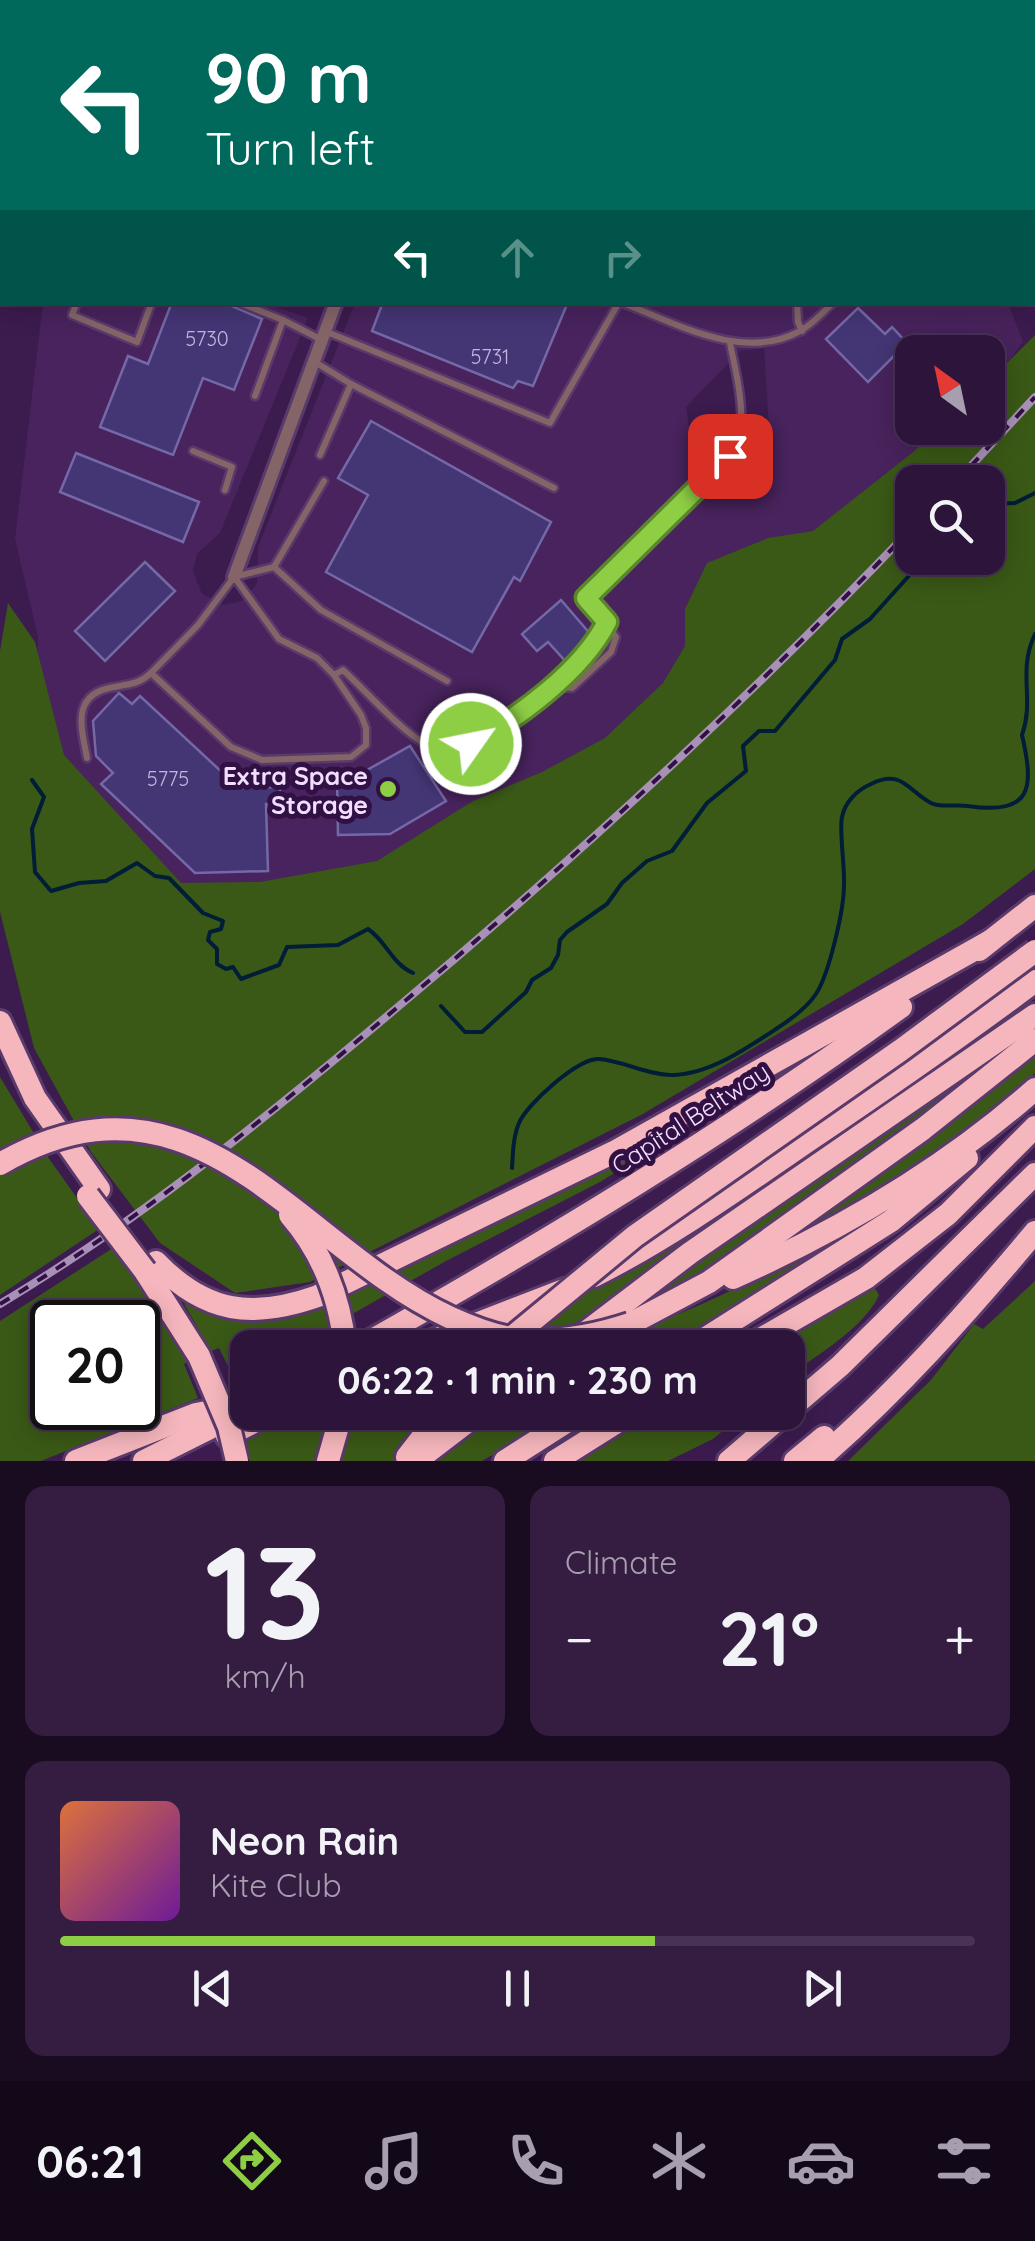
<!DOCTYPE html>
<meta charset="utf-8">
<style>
body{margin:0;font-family:Quicksand,sans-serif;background:#351d42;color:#f1f3f6;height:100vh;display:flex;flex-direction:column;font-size:38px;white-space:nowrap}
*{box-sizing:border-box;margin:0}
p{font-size:32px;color:#a79eaf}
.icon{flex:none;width:55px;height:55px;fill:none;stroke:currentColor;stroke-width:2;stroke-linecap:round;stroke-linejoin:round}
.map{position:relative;height:1461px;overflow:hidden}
.panel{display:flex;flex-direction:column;gap:25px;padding:25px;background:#190b20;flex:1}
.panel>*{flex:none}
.guide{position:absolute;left:0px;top:0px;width:1035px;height:305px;box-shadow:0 5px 25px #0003,0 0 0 2px #483355;background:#00695c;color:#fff;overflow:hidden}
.needle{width:65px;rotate:327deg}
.fabs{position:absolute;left:895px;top:335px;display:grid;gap:20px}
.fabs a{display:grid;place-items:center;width:110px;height:110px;border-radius:20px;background:#2d143b;box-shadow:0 5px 25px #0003,0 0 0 2px #483355;font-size:50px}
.speed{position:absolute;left:30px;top:1300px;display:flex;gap:20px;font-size:50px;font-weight:700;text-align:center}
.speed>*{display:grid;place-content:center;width:130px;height:130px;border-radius:50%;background:#2d143b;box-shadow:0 5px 25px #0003,0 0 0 2px #483355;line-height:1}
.speed .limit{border:5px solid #111;border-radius:15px;background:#fff;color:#111}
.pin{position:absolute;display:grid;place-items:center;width:85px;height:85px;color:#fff;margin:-42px;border-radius:20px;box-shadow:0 5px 15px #0006}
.me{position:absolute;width:110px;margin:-55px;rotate:57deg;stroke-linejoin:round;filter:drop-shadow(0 0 8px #0008)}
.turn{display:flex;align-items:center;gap:35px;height:210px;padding:0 40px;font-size:45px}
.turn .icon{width:130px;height:130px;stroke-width:2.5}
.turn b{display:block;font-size:70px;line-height:85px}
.lanes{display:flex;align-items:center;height:95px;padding:0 40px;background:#0003;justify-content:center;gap:50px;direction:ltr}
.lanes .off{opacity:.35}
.big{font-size:75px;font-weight:700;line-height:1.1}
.panel .tile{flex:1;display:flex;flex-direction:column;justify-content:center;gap:15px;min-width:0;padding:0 35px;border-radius:20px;background:#351d42}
.panel .dial{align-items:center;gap:0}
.dial b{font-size:130px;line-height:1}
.song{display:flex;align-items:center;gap:30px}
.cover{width:120px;height:120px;border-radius:15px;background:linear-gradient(135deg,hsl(20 70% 55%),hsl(280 70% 35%))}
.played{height:10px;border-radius:5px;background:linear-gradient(90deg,#8dce44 65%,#483355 65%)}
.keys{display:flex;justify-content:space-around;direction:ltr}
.heat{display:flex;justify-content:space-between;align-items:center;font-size:55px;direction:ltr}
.panel .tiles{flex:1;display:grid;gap:25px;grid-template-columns:1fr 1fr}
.tile:last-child{grid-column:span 2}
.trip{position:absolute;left:230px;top:1330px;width:575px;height:100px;border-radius:20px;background:#2d143b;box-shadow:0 5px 25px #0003,0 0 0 2px #483355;font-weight:700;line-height:100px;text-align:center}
.tab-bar{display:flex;height:160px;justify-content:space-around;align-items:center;background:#120818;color:#a79eaf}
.tab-bar .icon{width:70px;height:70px}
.tab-bar .on{color:#8dce44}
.tab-bar b{font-size:45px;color:#f1f3f6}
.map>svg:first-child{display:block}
</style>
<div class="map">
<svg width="1035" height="1461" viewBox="0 0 1035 1461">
<rect width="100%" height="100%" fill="#3c1b4f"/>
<g fill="#48235d" fill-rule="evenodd">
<polygon points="453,0 1035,0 1035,163 1033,163 1032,2 452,2"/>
<path d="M43,303H265L308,318L220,533L197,554L193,571L202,594L224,605L242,601L257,584L258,547L355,303H1008L1023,342L1006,365L988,382V352H912V428H939L640,738L86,1102L36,685L38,637L15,539ZM764,348L770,445L743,428L752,419L735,415L733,437L726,457L698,488L686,407L740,351Z"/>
</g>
<g fill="#3a5916" fill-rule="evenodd">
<path d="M1035,335V869L963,924L641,1115L310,1282L235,1293L160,1243L91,1152L34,1048L0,912V651L8,603L35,642L64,755L181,883L260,882L377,861L473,801L542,772L605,738L663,683L685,646V609L707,563L768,538L813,531L912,453L939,428H988V382ZM912,482H988V558H912Z"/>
<polygon points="1010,1046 931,1111 712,1269 615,1319 747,1222"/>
<path d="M1035,1050V1073C965,1137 887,1185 805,1232L802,1226Z"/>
<polygon points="0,1077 50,1160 99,1229 0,1295"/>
<polygon points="698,1116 695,1122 679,1133 600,1182 446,1261 294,1347 248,1348 247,1374 235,1380 219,1348 211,1351 184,1304 253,1318"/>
<path d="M893,1207L667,1347L581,1348C691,1318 792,1260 893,1207Z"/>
<polygon points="688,1233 693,1239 550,1347 451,1348 592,1286"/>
<path d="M113,1248L152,1299L189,1361L184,1364L198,1398L41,1461H0V1321ZM52,1322H138V1408H52Z"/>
<polygon points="1035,1281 1035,1461 848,1461 931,1380 974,1324 983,1329"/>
<path d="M873,1285L879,1295C866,1326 815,1357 788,1376V1348H773Z"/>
<polygon points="293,1413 465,1413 401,1461 249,1461 243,1434"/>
<polygon points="496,1413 563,1413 482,1461 432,1461"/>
<polygon points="659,1413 744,1413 713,1439 668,1461 579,1461"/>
</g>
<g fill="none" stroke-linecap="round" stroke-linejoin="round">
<g stroke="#011d38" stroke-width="4">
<polyline points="988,504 1015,503 1035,493"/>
<path d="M32,780L44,797L32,829L35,872L51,891L79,883L106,881L137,863L155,876L169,878L203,913L223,921L221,929L210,932L208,940L217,949V964L226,969L233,967L241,979L279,965L287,947L338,945L368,929C387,942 392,964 413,973"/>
<polyline points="441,1006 465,1032 482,1032 526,992 532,980 551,968 558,955 560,940 567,932 607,904 622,883 647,861 672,851 707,803 746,771 743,746 759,731 775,731 835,660 842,639 870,619 925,558"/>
<path d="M512,1168C513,1153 513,1137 519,1123C526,1105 579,1057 599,1059C624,1061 647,1075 673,1075C709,1074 746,1049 776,1029C790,1020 806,1009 816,994C829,974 844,910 844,885C845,868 839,830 842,817C845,802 857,790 871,784C902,768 909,792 931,803C940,808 957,804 968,806C1033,816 1034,787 1022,735C1035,698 1017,672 1035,634"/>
</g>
</g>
<g fill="#443575" stroke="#7469a6" stroke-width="2.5">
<polygon points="172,302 223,302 262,319 234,390 203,378 173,455 100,427 128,356 148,364"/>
<polygon points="383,302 568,302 533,386 518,381 513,388 372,331"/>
<polygon points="858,308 885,334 892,327 907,343 868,382 826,339"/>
<polygon points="371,421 551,522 520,581 514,577 472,652 326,572 368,495 338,478"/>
<polygon points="76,453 199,502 183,542 60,492"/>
<polygon points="145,562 175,591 105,661 75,631"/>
<polygon points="561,600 592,636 567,663 548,642 537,651 522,634"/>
<polygon points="119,693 132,704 140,696 239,788 280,787 280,804 266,804 268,871 195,873 101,784 113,773 96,756 93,721"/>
<polygon points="410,746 446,801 390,834 338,835 337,777 358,775"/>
</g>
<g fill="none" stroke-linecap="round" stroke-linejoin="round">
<defs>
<g id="lane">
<polyline points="832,0 832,2"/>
<polyline points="912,0 913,2"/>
<polyline points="789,2 789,0"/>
<polyline points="77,302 72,315 137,342 152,302"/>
<polyline points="238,302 283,320"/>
<path d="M620,302C674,322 741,362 798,332C811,326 823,312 834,302"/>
<polyline points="797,302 798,322 802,331"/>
<polyline points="327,332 550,423 619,302"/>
<polyline points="315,362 351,384 554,488"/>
<polyline points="255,396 283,320 322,340"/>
<polyline points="193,451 232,467 225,490"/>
<polyline points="320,455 351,384"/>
<polyline points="274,567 321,610 447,681"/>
<polyline points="235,578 279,639 317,658 334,675 361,715 366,728 366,745 351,757 262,760 231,747 151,673 198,625 234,577 274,567 324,481"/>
<path d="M334,675L343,670C365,690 400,730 424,743C470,766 520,711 552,686L572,688L611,652L616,637L586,598L724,464C753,427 738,385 730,343"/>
<polyline points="553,685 594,647 607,622"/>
<path d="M87,758C81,726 71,694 114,687C130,684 139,684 151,673"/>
</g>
<g id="street">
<polyline points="432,2 433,0"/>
<polyline points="234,577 336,302"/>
</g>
<g id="highway">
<polyline points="13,2 14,0"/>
<polyline points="0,145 2,118"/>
<polyline points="979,950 1035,906"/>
<polyline points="0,1022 35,1098 99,1189"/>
<path d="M156,1262C206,1314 253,1319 318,1296L614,1152L990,941"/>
<polyline points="145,1271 199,1356"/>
<path d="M594,1276C669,1238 738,1189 808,1141C885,1089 961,1037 1035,981"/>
<path d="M733,1278C842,1229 946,1168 1035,1089"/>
<polyline points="630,1324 709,1282 923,1129 1035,1040"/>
<polyline points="577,1339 690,1253 1035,1015"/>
<path d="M358,1348C545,1243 727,1133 901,1007"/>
<polyline points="414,1348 564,1290"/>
<polyline points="690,1348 891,1221 967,1158"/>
<polyline points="745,1348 866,1278 948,1214 1035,1127"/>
<polyline points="227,1436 273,1412"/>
<polyline points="407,1457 442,1412"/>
<polyline points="76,1461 196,1414 248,1404"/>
<polyline points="144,1461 240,1413"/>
<polyline points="328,1461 342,1412"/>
<polyline points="416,1461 480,1412"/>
<polyline points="505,1461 582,1412"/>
<polyline points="555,1461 633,1412"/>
<polyline points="729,1461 840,1366 1035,1174"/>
<polyline points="795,1461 824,1437"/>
<path d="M817,1461C896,1393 968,1312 1035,1232"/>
</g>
</defs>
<use href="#lane" stroke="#593a6b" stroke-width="11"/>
<use href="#street" stroke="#593a6b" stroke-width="18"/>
<use href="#highway" stroke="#593a6b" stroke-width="28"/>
<use href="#lane" stroke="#856468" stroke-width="6"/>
<use href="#street" stroke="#856468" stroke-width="12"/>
<use href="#highway" stroke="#f6b6bd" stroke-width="22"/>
<defs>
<g id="rail">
<polyline points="956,482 1035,397"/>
<path d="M0,1304C142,1219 272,1113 399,1006C578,856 751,697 912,528"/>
</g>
</defs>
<use href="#rail" stroke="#a990b8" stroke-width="8"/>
<use href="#rail" stroke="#311043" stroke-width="4" stroke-dasharray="11" stroke-linecap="butt"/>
<defs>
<g id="highway-bridge">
<path d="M0,1164C197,1050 297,1247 451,1318C473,1328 500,1338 524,1340C559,1342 597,1335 630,1324"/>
<polyline points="88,1196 145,1271"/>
<path d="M290,1215C323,1253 340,1298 345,1348"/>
<polyline points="504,1344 635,1236 901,1050 1035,951"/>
<polyline points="199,1356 229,1427 237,1461"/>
</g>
</defs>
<use href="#highway-bridge" stroke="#593a6b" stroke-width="28" stroke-linecap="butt"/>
<use href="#highway-bridge" stroke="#f6b6bd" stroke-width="22"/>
</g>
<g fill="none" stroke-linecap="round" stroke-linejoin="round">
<defs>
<path id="route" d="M471,744C519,717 582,671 607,622L586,598L730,456"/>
</defs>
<use href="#route" stroke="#5c862c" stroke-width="25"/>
<use href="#route" stroke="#8dce44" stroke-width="18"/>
</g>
<circle fill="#8dce44" stroke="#311043" stroke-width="4" cx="388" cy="789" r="10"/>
<g text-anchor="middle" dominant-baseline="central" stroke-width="10" stroke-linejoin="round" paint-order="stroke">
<g font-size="20" fill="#c6b4dc">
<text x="207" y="338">5730</text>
<text x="490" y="356">5731</text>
<text x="168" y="778">5775</text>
</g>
<g font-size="25" font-weight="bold" fill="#f1defe" stroke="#311043" text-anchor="end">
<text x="368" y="775">Extra Space<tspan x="368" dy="29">Storage</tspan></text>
</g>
<g font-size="25" fill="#f1defe" stroke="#311043">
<text transform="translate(690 1118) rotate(-33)">Capital Beltway</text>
</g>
</g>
</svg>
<div class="fabs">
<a><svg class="needle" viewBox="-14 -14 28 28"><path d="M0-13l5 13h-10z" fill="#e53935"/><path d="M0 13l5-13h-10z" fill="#a79eaf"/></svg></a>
<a><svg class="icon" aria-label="search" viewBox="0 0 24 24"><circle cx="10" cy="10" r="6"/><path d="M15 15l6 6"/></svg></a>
</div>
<div class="speed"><div class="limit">20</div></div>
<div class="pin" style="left:730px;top:456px;background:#d93025"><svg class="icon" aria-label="arrive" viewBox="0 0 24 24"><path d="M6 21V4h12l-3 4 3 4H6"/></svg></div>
<svg class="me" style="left:471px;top:744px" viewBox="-20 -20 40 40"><circle r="17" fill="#8dce44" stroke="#fff" stroke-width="3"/><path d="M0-11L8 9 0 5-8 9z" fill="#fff"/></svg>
<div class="trip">06:22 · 1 min · 230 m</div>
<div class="guide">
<div class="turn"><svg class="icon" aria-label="left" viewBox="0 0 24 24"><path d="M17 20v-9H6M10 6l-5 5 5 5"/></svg><div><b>90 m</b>Turn left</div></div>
<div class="lanes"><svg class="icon" aria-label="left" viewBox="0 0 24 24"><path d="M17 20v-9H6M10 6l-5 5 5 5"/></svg><svg class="icon off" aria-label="ahead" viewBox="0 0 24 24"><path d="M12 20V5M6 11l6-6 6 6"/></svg><svg class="icon off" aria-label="right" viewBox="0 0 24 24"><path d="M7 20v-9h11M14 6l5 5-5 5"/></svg></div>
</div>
</div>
<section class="panel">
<div class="tiles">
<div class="tile dial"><b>13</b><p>km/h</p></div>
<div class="tile"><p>Climate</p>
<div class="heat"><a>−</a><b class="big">21°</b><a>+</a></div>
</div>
<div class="tile">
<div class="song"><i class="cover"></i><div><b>Neon Rain</b><p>Kite Club</p></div></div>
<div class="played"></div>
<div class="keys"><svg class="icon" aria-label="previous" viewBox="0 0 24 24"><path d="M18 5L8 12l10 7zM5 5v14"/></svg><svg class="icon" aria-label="pause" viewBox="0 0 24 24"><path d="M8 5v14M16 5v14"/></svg><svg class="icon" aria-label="next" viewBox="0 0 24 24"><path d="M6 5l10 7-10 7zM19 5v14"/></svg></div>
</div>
</div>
</section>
<nav class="tab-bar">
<b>06:21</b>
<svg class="icon on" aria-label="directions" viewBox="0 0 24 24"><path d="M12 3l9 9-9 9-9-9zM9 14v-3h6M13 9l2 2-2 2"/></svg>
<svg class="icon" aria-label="music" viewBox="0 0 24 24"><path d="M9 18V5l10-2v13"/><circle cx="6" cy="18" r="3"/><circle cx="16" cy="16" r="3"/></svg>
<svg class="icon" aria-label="phone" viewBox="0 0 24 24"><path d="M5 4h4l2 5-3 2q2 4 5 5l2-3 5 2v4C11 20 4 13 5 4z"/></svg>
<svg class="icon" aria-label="climate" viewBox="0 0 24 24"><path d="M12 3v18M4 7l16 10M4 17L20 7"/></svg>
<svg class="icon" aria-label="car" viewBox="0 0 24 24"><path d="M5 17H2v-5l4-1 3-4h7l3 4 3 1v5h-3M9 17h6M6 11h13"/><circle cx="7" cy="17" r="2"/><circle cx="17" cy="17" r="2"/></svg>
<svg class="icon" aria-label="filters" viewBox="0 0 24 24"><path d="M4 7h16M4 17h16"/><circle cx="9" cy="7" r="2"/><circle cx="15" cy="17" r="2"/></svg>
</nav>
